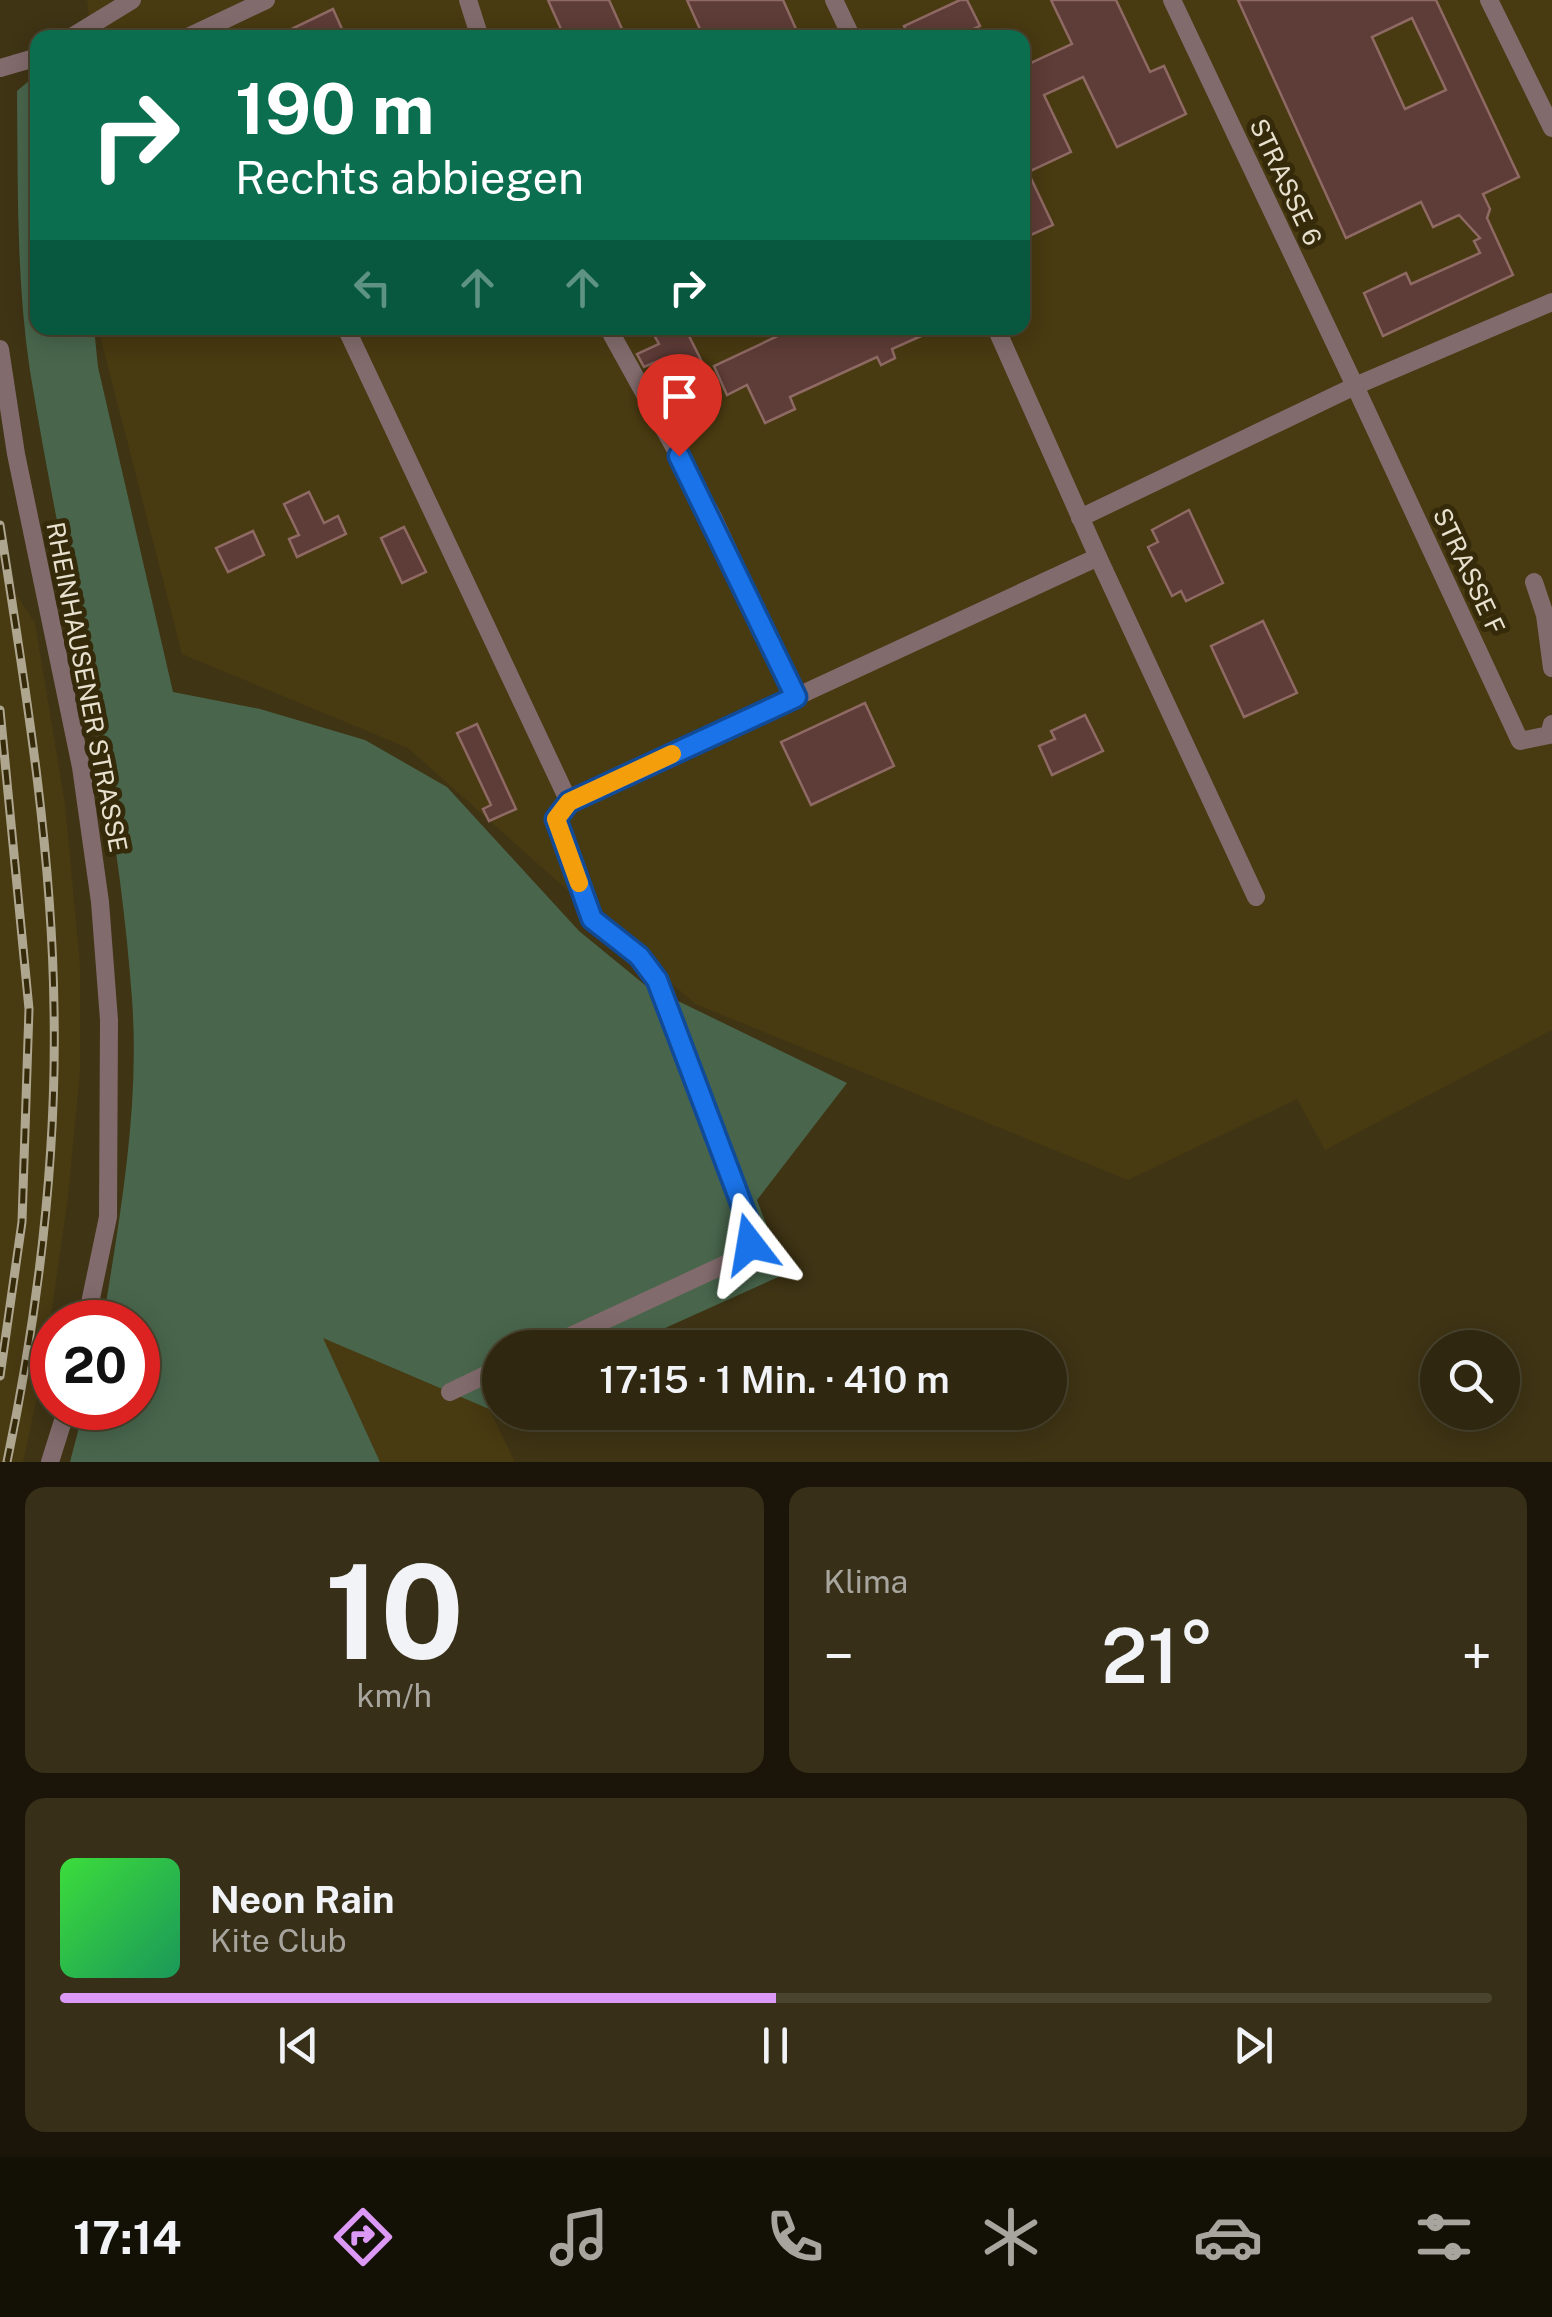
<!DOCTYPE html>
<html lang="de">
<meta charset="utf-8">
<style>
body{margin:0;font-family:"Public Sans",sans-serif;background:#372f18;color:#f1f3f6;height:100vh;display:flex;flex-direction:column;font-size:38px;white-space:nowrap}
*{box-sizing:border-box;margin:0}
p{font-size:32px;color:#a7a59e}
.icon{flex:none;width:55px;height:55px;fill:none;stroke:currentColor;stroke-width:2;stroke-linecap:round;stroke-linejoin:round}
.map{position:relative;height:1462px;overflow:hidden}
.panel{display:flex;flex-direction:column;gap:25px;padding:25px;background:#1a1508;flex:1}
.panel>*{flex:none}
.banner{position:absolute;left:30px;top:30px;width:1000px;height:305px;border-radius:20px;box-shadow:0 5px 25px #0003,0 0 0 2px #4a442f;background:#0b6e4f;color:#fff;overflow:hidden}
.controls{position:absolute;left:1420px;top:1330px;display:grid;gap:20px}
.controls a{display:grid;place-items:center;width:100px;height:100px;border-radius:50%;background:#2f270f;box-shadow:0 5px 25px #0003,0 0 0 2px #4a442f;font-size:50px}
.speed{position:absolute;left:30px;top:1300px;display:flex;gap:20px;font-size:50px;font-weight:700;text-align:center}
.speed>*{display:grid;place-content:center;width:130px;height:130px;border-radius:50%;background:#2f270f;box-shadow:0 5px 25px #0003,0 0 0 2px #4a442f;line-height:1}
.speed .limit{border:15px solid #d22;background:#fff;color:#111}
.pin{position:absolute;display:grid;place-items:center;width:85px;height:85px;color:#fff;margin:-102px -42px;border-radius:50% 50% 50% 0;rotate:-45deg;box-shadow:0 0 10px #0007}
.pin .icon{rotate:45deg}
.me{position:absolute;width:110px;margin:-55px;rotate:346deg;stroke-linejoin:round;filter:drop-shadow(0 0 8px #0008)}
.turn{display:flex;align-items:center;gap:35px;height:210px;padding:0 40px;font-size:45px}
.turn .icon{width:130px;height:130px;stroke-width:2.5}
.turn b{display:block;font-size:70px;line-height:85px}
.lanes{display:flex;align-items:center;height:95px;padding:0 40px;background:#0003;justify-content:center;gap:50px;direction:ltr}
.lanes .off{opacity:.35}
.big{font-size:75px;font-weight:600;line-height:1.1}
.panel .tile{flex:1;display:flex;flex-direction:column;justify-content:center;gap:15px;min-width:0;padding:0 35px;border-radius:20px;background:#372f18}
.panel .dial{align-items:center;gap:0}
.dial b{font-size:130px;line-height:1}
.song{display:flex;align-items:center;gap:30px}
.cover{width:120px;height:120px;border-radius:15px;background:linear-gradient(135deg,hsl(120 70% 55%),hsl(150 70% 35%))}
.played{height:10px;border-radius:5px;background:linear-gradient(90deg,#db99f5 50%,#4a442f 50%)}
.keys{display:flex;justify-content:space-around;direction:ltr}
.heat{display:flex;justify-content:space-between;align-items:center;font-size:55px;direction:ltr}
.panel .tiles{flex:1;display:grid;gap:25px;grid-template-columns:1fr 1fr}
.tile:last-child{grid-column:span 2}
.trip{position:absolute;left:482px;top:1330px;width:585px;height:100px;border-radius:50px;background:#2f270f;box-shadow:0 5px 25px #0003,0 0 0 2px #4a442f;font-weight:600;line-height:100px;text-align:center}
.tabs{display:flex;height:160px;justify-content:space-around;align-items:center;background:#131006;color:#a7a59e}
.tabs .icon{width:70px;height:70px}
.tabs .on{color:#db99f5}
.tabs b{font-size:45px;color:#f1f3f6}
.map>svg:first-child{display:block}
</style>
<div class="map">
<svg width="1552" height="1462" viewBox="0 0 1552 1462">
<rect width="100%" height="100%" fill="#3f3414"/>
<g fill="#483a11">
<polygon points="87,0 1552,0 1552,1030 1325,1150 1297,1099 1128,1180 695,1004 408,748 182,654 98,328 1022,328 1022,38 91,38"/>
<polygon points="0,570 35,623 65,804 80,965 80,1071 68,1197 44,1364 23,1462 0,1462"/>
<polygon points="322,1337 489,1409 515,1462 380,1462"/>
</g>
<path fill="#49664c" d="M37,74L38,328H94L98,367L173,692L260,709L365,740L447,787L579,931L645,985L847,1083L757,1200L785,1274L623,1347L500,1348V1404L489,1409L323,1338L380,1462H70L84,1408H138V1322H103C120,1215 140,1108 132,999C117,788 64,579 30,371C16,278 18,184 17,91Z"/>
<g fill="#5e3c37" stroke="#8f6963" stroke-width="2.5" fill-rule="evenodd">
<polygon points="548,0 609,0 626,38 565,38"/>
<polygon points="687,0 783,0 800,38 704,38"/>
<polygon points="960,0 967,0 980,26 955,38 910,38 904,26"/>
<polygon points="1051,0 1116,0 1150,72 1164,66 1186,114 1117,147 1083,77 1044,95 1071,152 1028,172 1053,225 1022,239 1022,67 1072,44"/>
<path d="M1238,0H1436L1519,177L1483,194L1490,209L1487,218L1513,275L1383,336L1364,293L1406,273L1411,284L1480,253L1474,241L1480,238L1459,215L1433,227L1421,202L1346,238ZM1412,18L1446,90L1405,109L1372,37Z"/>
<polygon points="333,9 346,38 273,38"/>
<polygon points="669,328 685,328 705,368 677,382 665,358 644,367 637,354 659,344 654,335"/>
<polygon points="776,328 939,328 892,349 895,358 881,365 877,357 790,397 795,409 765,423 747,385 727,395 714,366 780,335"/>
<polygon points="309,492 324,523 338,516 346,534 297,557 289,539 299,535 284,504"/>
<polygon points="1189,510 1223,583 1186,601 1181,591 1172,596 1148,547 1158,542 1152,530"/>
<polygon points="404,527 426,572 402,583 381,538"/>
<polygon points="253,531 264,555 228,572 216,548"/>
<polygon points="1263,621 1297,693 1244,717 1211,646"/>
<polygon points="865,703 894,766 811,805 781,742"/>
<polygon points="1085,715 1103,751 1052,775 1039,746 1055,739 1051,731"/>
<polygon points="477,724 516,809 489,821 483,809 491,805 457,733"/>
</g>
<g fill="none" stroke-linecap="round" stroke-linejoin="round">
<g stroke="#826b6d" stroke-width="18">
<polyline points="468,0 480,38"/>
<polyline points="834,0 852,38"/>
<polyline points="1489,0 1552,128"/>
<polyline points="70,38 132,0"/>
<polyline points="186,38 266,0"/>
<polyline points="0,68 38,57"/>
<polyline points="1552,302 1355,386 1520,741 1549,735 1552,724"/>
<polyline points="346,328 569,802 556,819 592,919 639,956 657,980 752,1233 743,1252 728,1263 545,1348"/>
<polyline points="612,335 713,517 796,697"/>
<polyline points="0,349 16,454 81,767 100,902 109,1020 108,1217 86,1322"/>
<polyline points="1080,518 1355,386 1172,0"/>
<polyline points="1098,557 1256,897"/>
<polyline points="1534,582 1545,615 1552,668"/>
<polyline points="569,802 1098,557 996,328"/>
<polyline points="450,1392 500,1368"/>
<polyline points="50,1462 67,1408"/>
</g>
<defs>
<g id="rail">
<path d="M0,525C25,685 52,847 54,1009C57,1162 38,1313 7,1462"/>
<polyline points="0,710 29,1009 22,1222 0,1376"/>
</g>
</defs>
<use href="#rail" stroke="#aea68f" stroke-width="9"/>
<use href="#rail" stroke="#352a09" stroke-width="5" stroke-dasharray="15" stroke-linecap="butt"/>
</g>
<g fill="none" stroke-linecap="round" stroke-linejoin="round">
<defs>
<polyline id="route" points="679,456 796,697 569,802 556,819 592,919 639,956 657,980 752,1232 750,1244"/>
</defs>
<use href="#route" stroke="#114b97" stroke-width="25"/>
<use href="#route" stroke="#1a73e8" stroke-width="18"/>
<polyline stroke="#f59e0b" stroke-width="18" points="579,883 556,819 569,802 672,754"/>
</g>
<g text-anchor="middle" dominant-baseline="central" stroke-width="10" stroke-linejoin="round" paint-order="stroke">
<g font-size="25" fill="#e8e1cf" stroke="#352a09">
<text transform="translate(1286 182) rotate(65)">STRASSE 6</text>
<text transform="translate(1469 571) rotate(65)">STRASSE F</text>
<text transform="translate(87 687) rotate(79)">RHEINHAUSENER STRASSE</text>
</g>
</g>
</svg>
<div class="controls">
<a><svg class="icon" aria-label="search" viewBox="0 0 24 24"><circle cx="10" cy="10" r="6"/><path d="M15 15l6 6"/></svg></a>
</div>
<div class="speed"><div class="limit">20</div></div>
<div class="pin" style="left:679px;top:456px;background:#d93025"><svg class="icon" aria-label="arrive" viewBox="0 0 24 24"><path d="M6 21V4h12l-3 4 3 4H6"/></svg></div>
<svg class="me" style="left:750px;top:1244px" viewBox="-20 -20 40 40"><path d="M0-17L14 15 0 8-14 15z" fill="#1a73e8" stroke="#fff" stroke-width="4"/></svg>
<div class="trip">17:15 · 1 Min. · 410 m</div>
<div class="banner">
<div class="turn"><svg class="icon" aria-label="right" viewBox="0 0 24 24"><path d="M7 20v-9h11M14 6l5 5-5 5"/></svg><div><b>190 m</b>Rechts abbiegen</div></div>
<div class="lanes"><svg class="icon off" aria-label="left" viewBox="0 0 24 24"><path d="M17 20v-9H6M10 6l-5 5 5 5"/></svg><svg class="icon off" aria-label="ahead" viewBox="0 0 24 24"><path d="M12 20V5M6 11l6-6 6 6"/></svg><svg class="icon off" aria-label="ahead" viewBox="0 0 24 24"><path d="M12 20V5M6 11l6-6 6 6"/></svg><svg class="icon" aria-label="right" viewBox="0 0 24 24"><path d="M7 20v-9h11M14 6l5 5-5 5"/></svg></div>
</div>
</div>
<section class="panel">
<div class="tiles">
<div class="tile dial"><b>10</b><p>km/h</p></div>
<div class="tile"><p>Klima</p>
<div class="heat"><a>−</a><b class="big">21°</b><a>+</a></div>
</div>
<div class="tile">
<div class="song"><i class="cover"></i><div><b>Neon Rain</b><p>Kite Club</p></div></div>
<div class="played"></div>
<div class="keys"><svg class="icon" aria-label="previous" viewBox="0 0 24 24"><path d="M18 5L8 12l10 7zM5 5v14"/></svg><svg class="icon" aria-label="pause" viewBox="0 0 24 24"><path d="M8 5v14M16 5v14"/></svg><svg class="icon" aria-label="next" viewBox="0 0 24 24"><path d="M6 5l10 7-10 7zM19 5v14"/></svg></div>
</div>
</div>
</section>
<nav class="tabs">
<b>17:14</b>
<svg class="icon on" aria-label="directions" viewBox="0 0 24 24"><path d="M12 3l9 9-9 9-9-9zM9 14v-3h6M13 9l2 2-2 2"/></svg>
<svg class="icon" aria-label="music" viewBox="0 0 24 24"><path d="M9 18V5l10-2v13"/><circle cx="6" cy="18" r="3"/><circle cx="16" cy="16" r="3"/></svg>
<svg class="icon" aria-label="phone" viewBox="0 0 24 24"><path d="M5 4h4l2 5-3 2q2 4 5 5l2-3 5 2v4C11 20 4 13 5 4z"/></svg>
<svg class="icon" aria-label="climate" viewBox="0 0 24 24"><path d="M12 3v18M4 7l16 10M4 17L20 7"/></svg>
<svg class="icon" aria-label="car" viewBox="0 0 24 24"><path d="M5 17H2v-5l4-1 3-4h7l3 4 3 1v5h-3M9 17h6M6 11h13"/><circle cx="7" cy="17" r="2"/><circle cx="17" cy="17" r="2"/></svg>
<svg class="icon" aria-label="filters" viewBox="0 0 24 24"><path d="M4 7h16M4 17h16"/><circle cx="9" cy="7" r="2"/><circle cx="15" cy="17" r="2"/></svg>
</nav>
